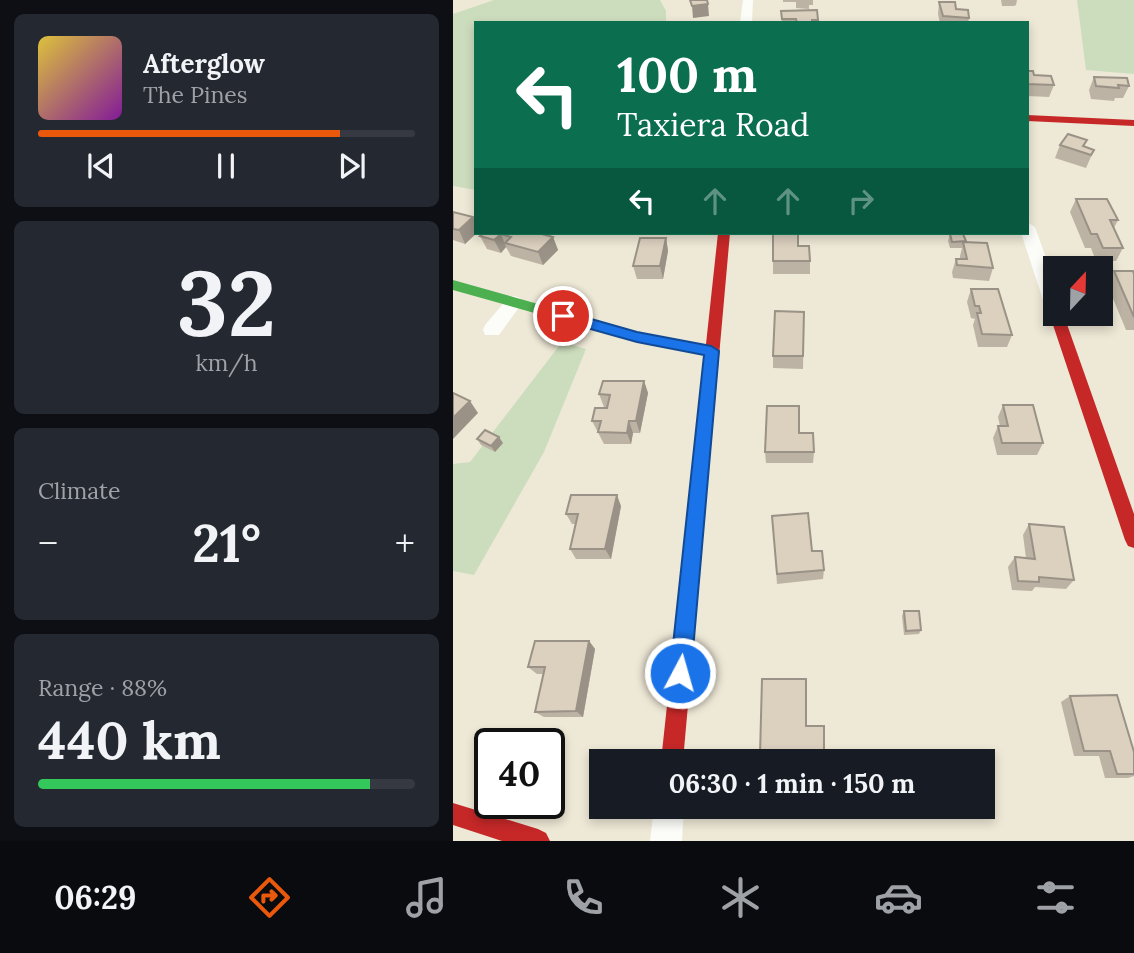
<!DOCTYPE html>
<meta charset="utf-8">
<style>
body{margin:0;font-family:Lora,serif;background:#242831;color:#f1f3f6;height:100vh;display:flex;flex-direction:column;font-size:26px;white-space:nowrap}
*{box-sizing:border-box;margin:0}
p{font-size:23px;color:#9ea1a6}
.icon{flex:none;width:38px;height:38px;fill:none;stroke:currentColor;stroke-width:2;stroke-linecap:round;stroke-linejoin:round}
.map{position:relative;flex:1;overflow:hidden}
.sheet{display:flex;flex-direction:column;gap:14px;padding:14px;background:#0d0f14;width:453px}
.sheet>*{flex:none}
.banner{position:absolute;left:21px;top:21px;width:555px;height:214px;border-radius:0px;box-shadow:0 4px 10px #0003;background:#0b6e4f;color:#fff;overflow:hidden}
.needle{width:46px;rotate:22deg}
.fabs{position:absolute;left:590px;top:256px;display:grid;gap:14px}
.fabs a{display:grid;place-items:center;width:70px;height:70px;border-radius:0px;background:#171b24;box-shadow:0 4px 10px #0003;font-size:35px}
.speed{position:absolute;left:21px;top:728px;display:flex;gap:14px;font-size:35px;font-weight:700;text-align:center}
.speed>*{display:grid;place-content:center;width:91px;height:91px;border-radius:50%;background:#171b24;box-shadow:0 4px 10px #0003;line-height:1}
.speed .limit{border:4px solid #111;border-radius:10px;background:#fff;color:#111}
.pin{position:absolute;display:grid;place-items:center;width:60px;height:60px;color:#fff;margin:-30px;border:4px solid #fff;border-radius:50%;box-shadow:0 2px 7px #0007}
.me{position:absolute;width:77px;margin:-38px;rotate:6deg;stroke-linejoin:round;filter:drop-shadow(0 0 5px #0008)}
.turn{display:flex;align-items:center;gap:24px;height:147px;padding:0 28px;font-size:32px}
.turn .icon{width:91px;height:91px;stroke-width:2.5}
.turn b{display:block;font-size:49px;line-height:60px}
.lanes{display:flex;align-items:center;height:66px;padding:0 28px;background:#0003;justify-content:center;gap:35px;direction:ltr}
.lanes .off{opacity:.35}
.big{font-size:52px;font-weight:700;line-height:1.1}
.sheet .tile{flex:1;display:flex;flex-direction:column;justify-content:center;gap:10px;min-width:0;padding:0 24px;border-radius:10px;background:#242831}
.sheet .dial{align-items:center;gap:0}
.dial b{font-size:91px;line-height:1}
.song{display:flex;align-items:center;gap:21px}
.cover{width:84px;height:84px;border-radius:10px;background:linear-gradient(135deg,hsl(50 70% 55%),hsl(290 70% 35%))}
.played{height:7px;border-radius:4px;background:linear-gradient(90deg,#ea580c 80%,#363941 80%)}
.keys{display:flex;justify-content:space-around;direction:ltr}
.heat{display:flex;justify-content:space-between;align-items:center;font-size:38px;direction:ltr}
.charge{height:10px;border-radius:5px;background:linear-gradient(90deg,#34c759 88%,#363941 0)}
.trip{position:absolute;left:136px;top:749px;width:406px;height:70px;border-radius:0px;background:#171b24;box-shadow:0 4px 10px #0003;font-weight:700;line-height:70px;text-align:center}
.dock{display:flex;height:112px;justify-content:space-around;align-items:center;background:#090b0e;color:#9ea1a6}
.dock .icon{width:49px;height:49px}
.dock .current{color:#ea580c}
.dock b{font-size:32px;color:#f1f3f6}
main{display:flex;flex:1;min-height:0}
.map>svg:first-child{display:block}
</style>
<main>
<section class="sheet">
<div class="tile">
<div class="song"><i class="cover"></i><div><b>Afterglow</b><p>The Pines</p></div></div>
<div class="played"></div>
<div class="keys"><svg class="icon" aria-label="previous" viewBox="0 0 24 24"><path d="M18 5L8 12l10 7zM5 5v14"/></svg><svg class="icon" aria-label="pause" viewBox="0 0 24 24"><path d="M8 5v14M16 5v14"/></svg><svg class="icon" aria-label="next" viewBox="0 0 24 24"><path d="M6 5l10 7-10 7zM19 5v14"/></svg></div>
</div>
<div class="tile dial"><b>32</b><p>km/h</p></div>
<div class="tile"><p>Climate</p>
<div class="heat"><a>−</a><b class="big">21°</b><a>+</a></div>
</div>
<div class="tile"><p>Range · 88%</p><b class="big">440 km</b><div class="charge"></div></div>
</section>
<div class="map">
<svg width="681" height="841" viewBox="0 0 681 841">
<rect width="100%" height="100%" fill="#eee8d6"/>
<g fill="#ccddbd">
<polygon points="41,0 207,0 213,11 213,22 23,23 23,190 0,186 0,14"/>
<polygon points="624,0 681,0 681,74 633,70"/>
<polygon points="109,342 133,349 91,452 21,575 0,571 0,464 17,462"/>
</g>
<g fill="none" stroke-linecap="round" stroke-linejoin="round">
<g fill="#fcfcf9" fill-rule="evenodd">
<polygon points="290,0 300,0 299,23 287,23"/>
<polygon points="574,222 582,227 602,283 602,313 608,314 596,314 593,309 568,233 574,233"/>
<polygon points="61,296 67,298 70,302 67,306 46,335 32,335 30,330 32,325 55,298"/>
<polygon points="201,807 231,807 229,841 197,841"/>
</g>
<polygon fill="#4caf50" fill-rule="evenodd" points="0,280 184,332 258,346 265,351 258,356 184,342 0,290"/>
<g fill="#c62828" fill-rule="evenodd">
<polygon points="574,115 681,120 681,126 574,121"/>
<polygon points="265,233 277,233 230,761 208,761"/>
<polygon points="602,308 602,313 610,313 681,514 681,548 675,546 672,540 596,313"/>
<polygon points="0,803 85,829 93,833 97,841 49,841 0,825"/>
</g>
</g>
<g fill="#bdb3a4">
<polygon points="330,0 360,0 360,5 356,5 356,9 343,8 343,2 330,2"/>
<polygon points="548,0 564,0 563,5 561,6 549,6"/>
<polygon points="486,2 503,9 516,18 515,23 487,23 485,14"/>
<polygon points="364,10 365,23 329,23 328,11"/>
<polygon points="574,71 601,85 596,97 574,96"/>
<polygon points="641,77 676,86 670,98 662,98 661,101 638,99 636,90"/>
<polygon points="634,140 631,147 641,150 633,168 602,158 607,145"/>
<polygon points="623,199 665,220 661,228 670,248 663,261 643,261 638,248 632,248 617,212"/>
<polygon points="0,212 20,217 23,222 23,233 12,244 0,240"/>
<polygon points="31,233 100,237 105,250 90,265 58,256 53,247 48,253 34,249 27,236"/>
<polygon points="497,234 513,241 512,243 540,268 536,281 500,278 499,272 503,259 507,259 507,256 509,248 497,248 495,241"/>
<polygon points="213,238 215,251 210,279 184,279 180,266"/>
<polygon points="345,246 357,261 357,274 320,274 320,261"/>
<polygon points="661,271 681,274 681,330 673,330 654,284"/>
<polygon points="518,289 559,335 554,347 525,347 520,325 522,319 518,318 514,302"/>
<polygon points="351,312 350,369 320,368 320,356"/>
<polygon points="191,381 195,393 187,433 180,433 178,444 151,444 139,421 154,408 155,407 151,407 146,394"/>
<polygon points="550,405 590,443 584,455 544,455 540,438 545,426 547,426 545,417"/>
<polygon points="346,433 361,452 360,463 313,463 312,452"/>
<polygon points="24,439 50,443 42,452 28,445"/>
<polygon points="168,506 158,559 123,559 117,549 122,524 119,524 113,514"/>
<polygon points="319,516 359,551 371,570 370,579 324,584"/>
<polygon points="576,524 621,580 613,589 582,587 579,591 559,590 555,567 562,557 573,558 570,535"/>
<polygon points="451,611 468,630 466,634 451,635 449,616"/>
<polygon points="136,641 142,649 130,717 91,717 82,712 90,674 84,674 75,667"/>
<polygon points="617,696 681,752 681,776 675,778 652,778 646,756 621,756 608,702"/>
<polygon points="353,726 371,755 370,759 308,759 307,755"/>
</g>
<g fill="#9a9286">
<polygon points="255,4 256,16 240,18 239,6"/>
<polygon points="20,217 23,222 23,233 24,233 12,244 6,230"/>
<polygon points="48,234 53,247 48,253 41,240"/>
<polygon points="100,237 105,250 90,265 85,252"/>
<polygon points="213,238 215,251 210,279 207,266"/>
<polygon points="191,381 195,393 187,433 183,421"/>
<polygon points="17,401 25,413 0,439 0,418"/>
<polygon points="176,421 180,433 178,444 174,433"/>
<polygon points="46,437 50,443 42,452 38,446"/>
<polygon points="164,495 168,506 158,559 152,549"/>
<polygon points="136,641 142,649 130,717 123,711"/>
</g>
<g fill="#dcd0bf" stroke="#9a9286" stroke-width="2">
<polygon points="237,0 254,0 255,4 239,6"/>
<polygon points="486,2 502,2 503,9 515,10 516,18 490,16"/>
<polygon points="364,10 365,20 359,20 359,23 344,23 343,19 329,19 328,11"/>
<polygon points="574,71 580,71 581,75 598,76 601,85 574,84"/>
<polygon points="641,77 674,78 676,86 665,85 666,88 643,86"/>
<polygon points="615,134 634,140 630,146 641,150 638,155 607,145"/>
<polygon points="623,199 654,199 665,220 657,220 670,248 650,248 644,234 638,234"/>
<polygon points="0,212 20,217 6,230 0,229"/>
<polygon points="31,233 85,233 100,237 85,252 52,243 58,237 48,234 41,240 27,236"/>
<polygon points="345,233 345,246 356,246 357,261 320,261 320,234"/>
<polygon points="497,234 510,234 513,241 499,242"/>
<polygon points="187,238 213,238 207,266 180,266"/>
<polygon points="510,242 534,243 540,268 504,265 503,259 514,259"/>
<polygon points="661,271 680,271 681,274 681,317"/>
<polygon points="518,289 545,289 559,335 529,334 524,313 528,313 526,306 522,306"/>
<polygon points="322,311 351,312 350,356 320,356"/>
<polygon points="150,381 191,381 183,421 176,421 174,433 145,432 148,421 139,421 142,408 154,408 157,395 146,394"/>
<polygon points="0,393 17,401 0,418"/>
<polygon points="550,405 580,405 590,443 549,443 545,426 555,426"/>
<polygon points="314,406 346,406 346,433 360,433 361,452 312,452"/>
<polygon points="32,430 46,437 38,446 24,439"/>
<polygon points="118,495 164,495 152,549 117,549 125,514 113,514"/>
<polygon points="355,513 359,551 369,551 371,570 324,574 319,516"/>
<polygon points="576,524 611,527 621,580 586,577 586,582 565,581 562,557 582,559"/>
<polygon points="451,611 466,611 468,630 453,631"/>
<polygon points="82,641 136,641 123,711 82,712 92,667 75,667"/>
<polygon points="309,679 353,679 353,726 371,726 371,755 307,755"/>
<polygon points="664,695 681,752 681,774 664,774 657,751 631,751 617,696"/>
</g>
<polygon fill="#1a73e8" stroke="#114b97" stroke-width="2" points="110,311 184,332 258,346 266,351 238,673 235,680 227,683 220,680 217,673 251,355 184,342 105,320 103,316"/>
</svg>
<div class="fabs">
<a><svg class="needle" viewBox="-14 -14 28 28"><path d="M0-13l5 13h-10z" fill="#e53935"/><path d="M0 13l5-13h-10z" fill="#9ea1a6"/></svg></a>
</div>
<div class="speed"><div class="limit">40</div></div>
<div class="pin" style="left:110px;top:316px;background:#d93025"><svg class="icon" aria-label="arrive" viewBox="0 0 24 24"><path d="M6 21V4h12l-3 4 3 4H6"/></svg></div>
<svg class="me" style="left:227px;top:673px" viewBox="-20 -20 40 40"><circle r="17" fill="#1a73e8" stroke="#fff" stroke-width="3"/><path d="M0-11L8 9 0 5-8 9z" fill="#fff"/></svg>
<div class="trip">06:30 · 1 min · 150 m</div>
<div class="banner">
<div class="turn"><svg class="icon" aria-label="left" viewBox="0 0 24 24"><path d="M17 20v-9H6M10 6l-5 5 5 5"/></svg><div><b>100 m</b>Taxiera Road</div></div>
<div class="lanes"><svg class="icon" aria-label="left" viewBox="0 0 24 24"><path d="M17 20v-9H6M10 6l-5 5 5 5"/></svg><svg class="icon off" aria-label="ahead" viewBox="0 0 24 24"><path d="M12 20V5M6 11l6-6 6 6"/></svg><svg class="icon off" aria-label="ahead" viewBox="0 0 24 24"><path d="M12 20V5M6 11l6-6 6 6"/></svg><svg class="icon off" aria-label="right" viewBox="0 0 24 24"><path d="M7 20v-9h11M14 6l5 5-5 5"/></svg></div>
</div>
</div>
</main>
<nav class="dock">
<b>06:29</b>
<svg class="icon current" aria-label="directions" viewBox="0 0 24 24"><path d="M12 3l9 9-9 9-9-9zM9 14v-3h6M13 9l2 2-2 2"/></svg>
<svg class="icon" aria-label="music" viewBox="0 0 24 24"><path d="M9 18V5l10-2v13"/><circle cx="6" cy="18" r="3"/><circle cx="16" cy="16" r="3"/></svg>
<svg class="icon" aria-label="phone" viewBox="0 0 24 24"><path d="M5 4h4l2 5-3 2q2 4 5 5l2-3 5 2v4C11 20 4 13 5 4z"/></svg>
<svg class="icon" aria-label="climate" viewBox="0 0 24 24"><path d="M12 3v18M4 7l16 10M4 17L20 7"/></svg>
<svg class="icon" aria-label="car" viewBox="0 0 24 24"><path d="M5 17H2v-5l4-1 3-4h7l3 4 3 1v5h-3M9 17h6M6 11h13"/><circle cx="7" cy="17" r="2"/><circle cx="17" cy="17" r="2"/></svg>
<svg class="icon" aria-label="filters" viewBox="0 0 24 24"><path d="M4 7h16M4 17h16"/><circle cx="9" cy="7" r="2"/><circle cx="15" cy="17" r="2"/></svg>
</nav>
